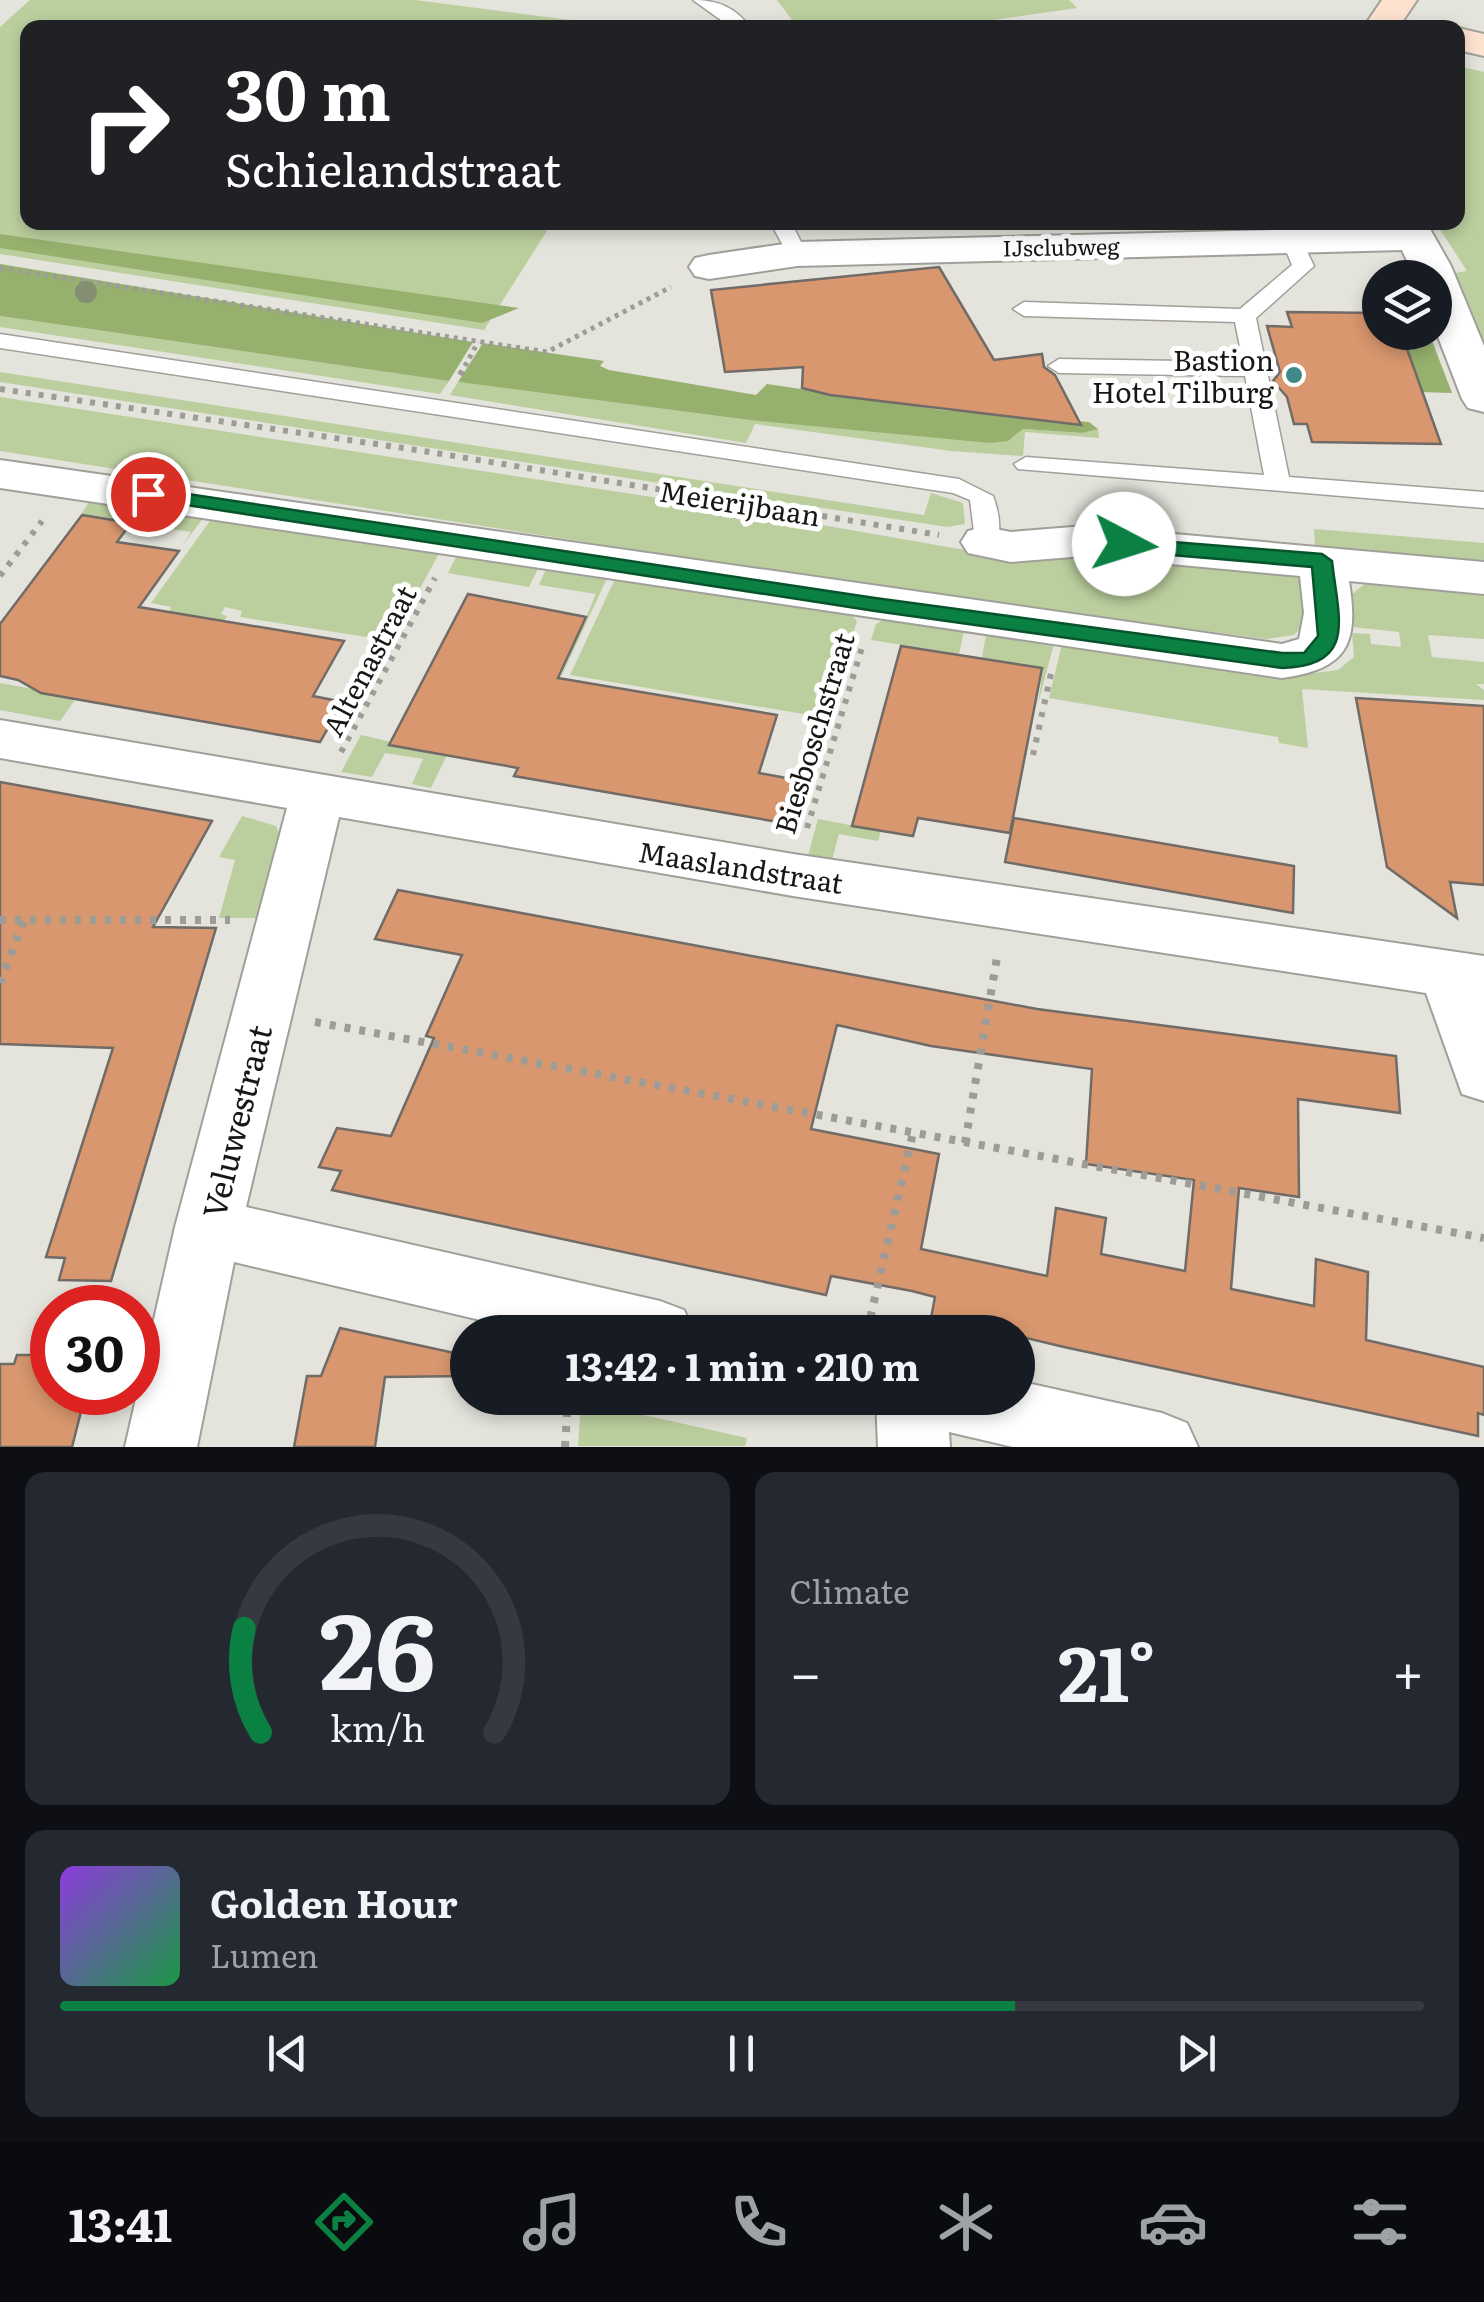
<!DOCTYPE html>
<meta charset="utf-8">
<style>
body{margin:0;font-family:Literata,serif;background:#242831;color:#f1f3f6;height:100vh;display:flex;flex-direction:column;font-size:38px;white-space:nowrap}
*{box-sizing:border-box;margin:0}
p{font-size:32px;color:#9ea1a6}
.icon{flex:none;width:55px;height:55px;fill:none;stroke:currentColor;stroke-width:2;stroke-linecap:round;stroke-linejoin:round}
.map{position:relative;height:1447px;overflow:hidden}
.sheet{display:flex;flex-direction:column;gap:25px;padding:25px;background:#0d0f14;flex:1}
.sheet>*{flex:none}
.guide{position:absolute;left:20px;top:20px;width:1445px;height:210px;border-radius:20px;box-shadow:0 5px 15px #0003;background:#202124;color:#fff;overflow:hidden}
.buttons{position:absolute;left:1362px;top:260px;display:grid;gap:20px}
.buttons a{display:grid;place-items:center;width:90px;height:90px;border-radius:50%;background:#171b24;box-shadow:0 5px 15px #0003;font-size:50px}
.speed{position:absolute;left:30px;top:1285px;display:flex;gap:20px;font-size:50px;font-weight:700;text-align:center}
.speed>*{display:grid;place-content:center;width:130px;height:130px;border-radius:50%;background:#171b24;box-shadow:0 5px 15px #0003;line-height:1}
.speed .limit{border:15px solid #d22;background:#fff;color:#111}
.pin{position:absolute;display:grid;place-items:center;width:85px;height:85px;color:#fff;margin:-42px;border:5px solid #fff;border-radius:50%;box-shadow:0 2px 10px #0007}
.me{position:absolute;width:110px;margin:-55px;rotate:95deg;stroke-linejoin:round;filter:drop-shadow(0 0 8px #0008)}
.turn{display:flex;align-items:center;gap:35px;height:210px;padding:0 40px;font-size:45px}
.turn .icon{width:130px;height:130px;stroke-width:2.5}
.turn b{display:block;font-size:70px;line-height:85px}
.big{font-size:75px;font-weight:700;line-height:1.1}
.sheet .card{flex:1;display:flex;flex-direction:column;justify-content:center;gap:15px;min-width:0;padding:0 35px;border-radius:20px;background:#242831}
.sheet .dial{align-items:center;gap:0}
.dial svg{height:260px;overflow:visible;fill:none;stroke:#363941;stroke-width:7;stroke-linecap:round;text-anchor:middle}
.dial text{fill:#f1f3f6;stroke:none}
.song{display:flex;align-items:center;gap:30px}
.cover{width:120px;height:120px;border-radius:15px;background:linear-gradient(135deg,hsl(270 70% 55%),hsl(140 70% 35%))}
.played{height:10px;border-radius:5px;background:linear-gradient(90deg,#0b8043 70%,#363941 70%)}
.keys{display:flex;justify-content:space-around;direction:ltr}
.heat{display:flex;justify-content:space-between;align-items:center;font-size:55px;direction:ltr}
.sheet .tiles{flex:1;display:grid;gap:25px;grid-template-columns:1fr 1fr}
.card:last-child{grid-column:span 2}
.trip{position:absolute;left:450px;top:1315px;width:585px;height:100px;border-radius:50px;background:#171b24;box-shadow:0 5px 15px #0003;font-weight:700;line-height:100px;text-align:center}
.tab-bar{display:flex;height:160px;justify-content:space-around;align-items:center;background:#090b0e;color:#9ea1a6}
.tab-bar .icon{width:70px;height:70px}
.tab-bar .selected{color:#0b8043}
.tab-bar b{font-size:45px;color:#f1f3f6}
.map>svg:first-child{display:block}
</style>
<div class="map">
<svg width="1484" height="1447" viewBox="0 0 1484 1447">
<rect width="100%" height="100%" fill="#e4e3dc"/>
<g fill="#bbcf9e">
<polygon points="30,0 415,0 623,27 28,28 28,222 552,223 484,330 0,254 0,27"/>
<polygon points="777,0 1069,0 1077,8 944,27 798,28"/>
<polygon points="1458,66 1484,72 1484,342 1455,273 1467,271 1436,223 1458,222"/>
<polygon points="0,316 449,381 440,394 0,327"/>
<polygon points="0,372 924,515 931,493 963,503 965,524 947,527 0,382"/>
<polygon points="458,382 749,420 1012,438 1023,429 1083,433 1098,429 1099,438 1025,432 1023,456 951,451 755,424 746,443 450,395"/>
<polygon points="0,397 737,510 1005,557 1075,555 1294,572 1302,577 1304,625 1294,635 1266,639 887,589 0,451"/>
<polygon points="92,496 207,513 182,546 191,532 81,515"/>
<polygon points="215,514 441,550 394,636 382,634 379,639 240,617 242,611 225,607 221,614 227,616 224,621 169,612 171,607 151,603"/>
<polygon points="1314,529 1484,543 1484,563 1315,548"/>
<polygon points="458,553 540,565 529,587 448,573"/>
<polygon points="547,567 608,576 557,686 596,594 539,585"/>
<polygon points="616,577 851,615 857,621 827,718 570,675"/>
<polygon points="1367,582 1484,589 1484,639 1428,635 1432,657 1484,662 1484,684 1476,684 1484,690 1484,700 1302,689 1308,748 1279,743 1278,737 1049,698 1062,644 1314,673 1338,670 1354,657 1352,633 1370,634 1371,644 1401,647 1399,632 1352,627 1351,595"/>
<polygon points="885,619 964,631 959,654 871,640 876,624"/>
<polygon points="986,634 1054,643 1038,704 1043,669 982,658"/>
<polygon points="0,683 77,697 60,721 0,710"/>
<polygon points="361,735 447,755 431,788 412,784 423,759 385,753 372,777 341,772"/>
<polygon points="242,816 276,826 281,839 258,918 219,918 235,860 219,857"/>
<polygon points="818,819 881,831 878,841 839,834 832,860 808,856"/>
<polygon points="581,1401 747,1438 745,1446 578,1446"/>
</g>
<g fill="#96b16e">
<polygon points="0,234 519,308 482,323 0,248"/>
<polygon points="0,264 473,342 449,381 0,316"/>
<polygon points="1401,333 1429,333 1452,393 1421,392"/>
<polygon points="483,343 604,361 600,366 609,370 756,395 767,384 942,410 1089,422 1098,429 1083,433 1023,429 1008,441 990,443 749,420 458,382"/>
</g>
<g fill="#d8976e" stroke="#716b67" stroke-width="2.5" fill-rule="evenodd">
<polygon points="939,267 994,360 1042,354 1044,367 1055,375 1081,425 830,395 802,388 803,367 725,372 711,290"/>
<polygon points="1287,312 1380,313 1380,332 1401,332 1441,444 1312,442 1307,424 1294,424 1287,397 1273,381 1280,372 1267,326 1292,327"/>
<polygon points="82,515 131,523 117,542 179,551 139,607 344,641 313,696 343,702 320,742 41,693 18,680 0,676 0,624"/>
<polygon points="468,594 586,617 558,678 777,715 759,773 797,780 778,822 514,776 518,768 389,745"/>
<polygon points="901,646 1042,668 1010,833 918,818 913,836 852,826"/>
<polygon points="1356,698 1484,706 1484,885 1450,882 1457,918 1387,867"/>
<polygon points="0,782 212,821 153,927 216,928 111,1281 59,1280 65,1258 46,1257 113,1048 0,1044"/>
<polygon points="1014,818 1294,866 1293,913 1005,862"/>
<path d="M398,890L1037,1009L1396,1056L1400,1113L1298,1099L1299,1197L1239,1188L1231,1289L1314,1306L1316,1259L1368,1272L1366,1340L1484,1367V1415L1478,1413V1436L1064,1347L1018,1336V1332L931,1318L935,1297L912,1291L831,1276L826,1295L332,1190L341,1171L319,1167L337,1128L391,1136L434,1038L426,1036L462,955L375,939ZM837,1025L931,1046L1092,1069L1086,1164L1194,1180L1185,1271L1101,1254L1106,1218L1056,1208L1047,1276L921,1249L939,1154L811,1129Z"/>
<polygon points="340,1328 468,1356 468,1376 385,1377 375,1447 294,1447 307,1376 321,1376"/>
<polygon points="17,1355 52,1355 52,1392 86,1392 72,1447 0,1447 0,1364 14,1364"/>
</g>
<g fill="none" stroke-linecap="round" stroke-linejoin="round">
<defs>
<g id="lane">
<path d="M693,0C717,0 736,7 750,28H732Z"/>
<polygon points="770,222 791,222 807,254 804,258 790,258"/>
<polygon points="1292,235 1302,241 1314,266 1256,318 1289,477 1484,492 1484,508 1018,469 1014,464 1026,457 1264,475 1245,376 1059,373 1048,366 1059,359 1243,362 1235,322 1024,316 1013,309 1024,302 1240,309 1292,265 1282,241"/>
<path d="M0,334L959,479L993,496C999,512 1003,532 994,548H976L970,500L953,493L0,348Z"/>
</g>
<g id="street">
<polygon points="1387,222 1426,222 1451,266 1484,346 1484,412 1468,408 1462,399 1435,329 1435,278 1415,278 1402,250 797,266 709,279 695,276 689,267 695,258 709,255 797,242 1389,227"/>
<path d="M0,460L1282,644L1299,639L1304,613L1300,576L1085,556L1011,562L968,553L961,542L968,531L985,527L1011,532L1085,526L1484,562V594L1349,581C1359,644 1348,669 1282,678L0,488Z"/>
<polygon points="0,720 793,854 1484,956 1484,1101 1462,1094 1426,993 793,896 339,817 246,1207 660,1301 684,1310 694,1332 531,1332 234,1262 197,1447 125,1447 175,1227 287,808 0,758"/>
<polygon points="1018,1381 1162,1413 1187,1423 1198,1447 1013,1447 949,1432 950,1447 878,1447 876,1398 1018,1398"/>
</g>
<g id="secondary">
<polygon points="1382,0 1417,0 1398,28 1363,28"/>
<polygon points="1458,28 1484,34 1484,56 1458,50"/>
</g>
</defs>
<use href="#lane" stroke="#a19f99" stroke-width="3"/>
<use href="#street" stroke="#a19f99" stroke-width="4"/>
<use href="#secondary" stroke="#a19f99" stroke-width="4"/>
<g stroke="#9d9c97" stroke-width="5" stroke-dasharray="4 5" stroke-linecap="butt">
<polyline points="0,268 547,352 671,287"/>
<polyline points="465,366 478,342"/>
</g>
<g stroke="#9d9c97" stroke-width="6" stroke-dasharray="5 8" stroke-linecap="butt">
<polyline points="460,375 466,364"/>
<polyline points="0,389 417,450 939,535"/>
<polyline points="0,576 42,521"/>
<polyline points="341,752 435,578"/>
<polyline points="1033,755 1052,669"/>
<polyline points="807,828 863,644"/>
</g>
<g stroke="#9d9c97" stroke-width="8" stroke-dasharray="6 9" stroke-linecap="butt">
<polyline points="0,920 230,920"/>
<polyline points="0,983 24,920"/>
<polyline points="315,1022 1484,1238"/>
<polyline points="965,1143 998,952"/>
<polyline points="867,1332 913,1133"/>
<polyline points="565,1447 568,1398"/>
</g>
<use href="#lane" fill="#fff" fill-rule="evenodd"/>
<use href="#street" fill="#fff" fill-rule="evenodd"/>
<use href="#secondary" fill="#fde2d0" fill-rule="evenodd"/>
</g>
<circle fill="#848e70" cx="86" cy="292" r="11"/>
<path fill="#0b8043" stroke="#07532c" stroke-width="2.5" d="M148,488L875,598L1282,653H1304L1318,636L1312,567L1124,551L1114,544L1124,538L1322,554L1332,561C1338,617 1358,666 1282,668L875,611L141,498L138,494Z"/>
<circle fill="#418987" stroke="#fff" stroke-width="4" cx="1294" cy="375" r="10"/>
<g text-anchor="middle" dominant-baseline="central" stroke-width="10" stroke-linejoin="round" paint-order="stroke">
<g font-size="22" fill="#171715" stroke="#fff">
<text transform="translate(1061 246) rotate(-1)">IJsclubweg</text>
</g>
<g font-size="28" fill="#171715" stroke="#fff" text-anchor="end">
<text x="1274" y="359">Bastion<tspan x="1274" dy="32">Hotel Tilburg</tspan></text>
</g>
<g font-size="28" fill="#171715" stroke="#fff">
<text transform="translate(740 502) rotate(9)">Meierijbaan</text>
<text transform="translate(368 660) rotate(-62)">Altenastraat</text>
<text transform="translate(813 733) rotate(-73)">Biesboschstraat</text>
<text transform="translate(741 866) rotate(9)">Maaslandstraat</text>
</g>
<g font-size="32" fill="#171715" stroke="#fff">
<text transform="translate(235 1121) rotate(-76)">Veluwestraat</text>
</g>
</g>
</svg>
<div class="buttons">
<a><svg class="icon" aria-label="layers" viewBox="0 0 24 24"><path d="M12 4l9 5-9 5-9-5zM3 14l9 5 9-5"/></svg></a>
</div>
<div class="speed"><div class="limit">30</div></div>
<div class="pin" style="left:148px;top:494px;background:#d93025"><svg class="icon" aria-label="arrive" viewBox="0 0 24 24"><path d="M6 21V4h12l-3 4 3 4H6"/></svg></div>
<svg class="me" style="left:1124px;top:544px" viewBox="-20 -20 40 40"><circle r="19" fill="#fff"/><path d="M0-13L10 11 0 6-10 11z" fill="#0b8043"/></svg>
<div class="trip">13:42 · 1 min · 210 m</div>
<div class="guide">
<div class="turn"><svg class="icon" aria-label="right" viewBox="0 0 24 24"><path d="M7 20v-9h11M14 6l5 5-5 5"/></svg><div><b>30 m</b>Schielandstraat</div></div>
</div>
</div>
<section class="sheet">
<div class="tiles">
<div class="card dial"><svg viewBox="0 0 100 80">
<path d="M14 69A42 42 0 1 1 86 69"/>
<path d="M14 69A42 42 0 0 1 9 37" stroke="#0b8043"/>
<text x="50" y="56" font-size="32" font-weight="700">26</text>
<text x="50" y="72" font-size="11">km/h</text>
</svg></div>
<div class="card"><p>Climate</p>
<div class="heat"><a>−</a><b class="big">21°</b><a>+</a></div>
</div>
<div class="card">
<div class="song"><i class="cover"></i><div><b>Golden Hour</b><p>Lumen</p></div></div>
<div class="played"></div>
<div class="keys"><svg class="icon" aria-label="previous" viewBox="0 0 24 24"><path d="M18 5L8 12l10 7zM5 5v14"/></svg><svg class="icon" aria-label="pause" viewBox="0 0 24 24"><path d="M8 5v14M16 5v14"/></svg><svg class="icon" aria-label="next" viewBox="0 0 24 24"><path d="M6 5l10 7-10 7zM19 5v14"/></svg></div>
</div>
</div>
</section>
<nav class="tab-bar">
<b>13:41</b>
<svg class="icon selected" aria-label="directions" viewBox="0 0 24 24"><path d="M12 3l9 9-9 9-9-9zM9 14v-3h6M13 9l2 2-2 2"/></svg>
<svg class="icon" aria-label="music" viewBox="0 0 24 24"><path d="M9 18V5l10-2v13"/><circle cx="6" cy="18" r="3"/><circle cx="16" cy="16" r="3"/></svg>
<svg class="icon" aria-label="phone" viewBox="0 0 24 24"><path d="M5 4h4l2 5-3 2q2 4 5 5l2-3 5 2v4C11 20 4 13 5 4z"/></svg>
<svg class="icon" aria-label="climate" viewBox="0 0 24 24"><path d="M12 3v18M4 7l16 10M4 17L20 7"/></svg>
<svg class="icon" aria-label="car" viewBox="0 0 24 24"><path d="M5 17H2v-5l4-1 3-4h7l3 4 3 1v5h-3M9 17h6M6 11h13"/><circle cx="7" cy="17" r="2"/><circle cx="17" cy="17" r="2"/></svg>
<svg class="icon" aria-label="filters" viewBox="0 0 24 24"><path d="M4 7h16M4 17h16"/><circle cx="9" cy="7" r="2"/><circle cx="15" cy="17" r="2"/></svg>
</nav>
